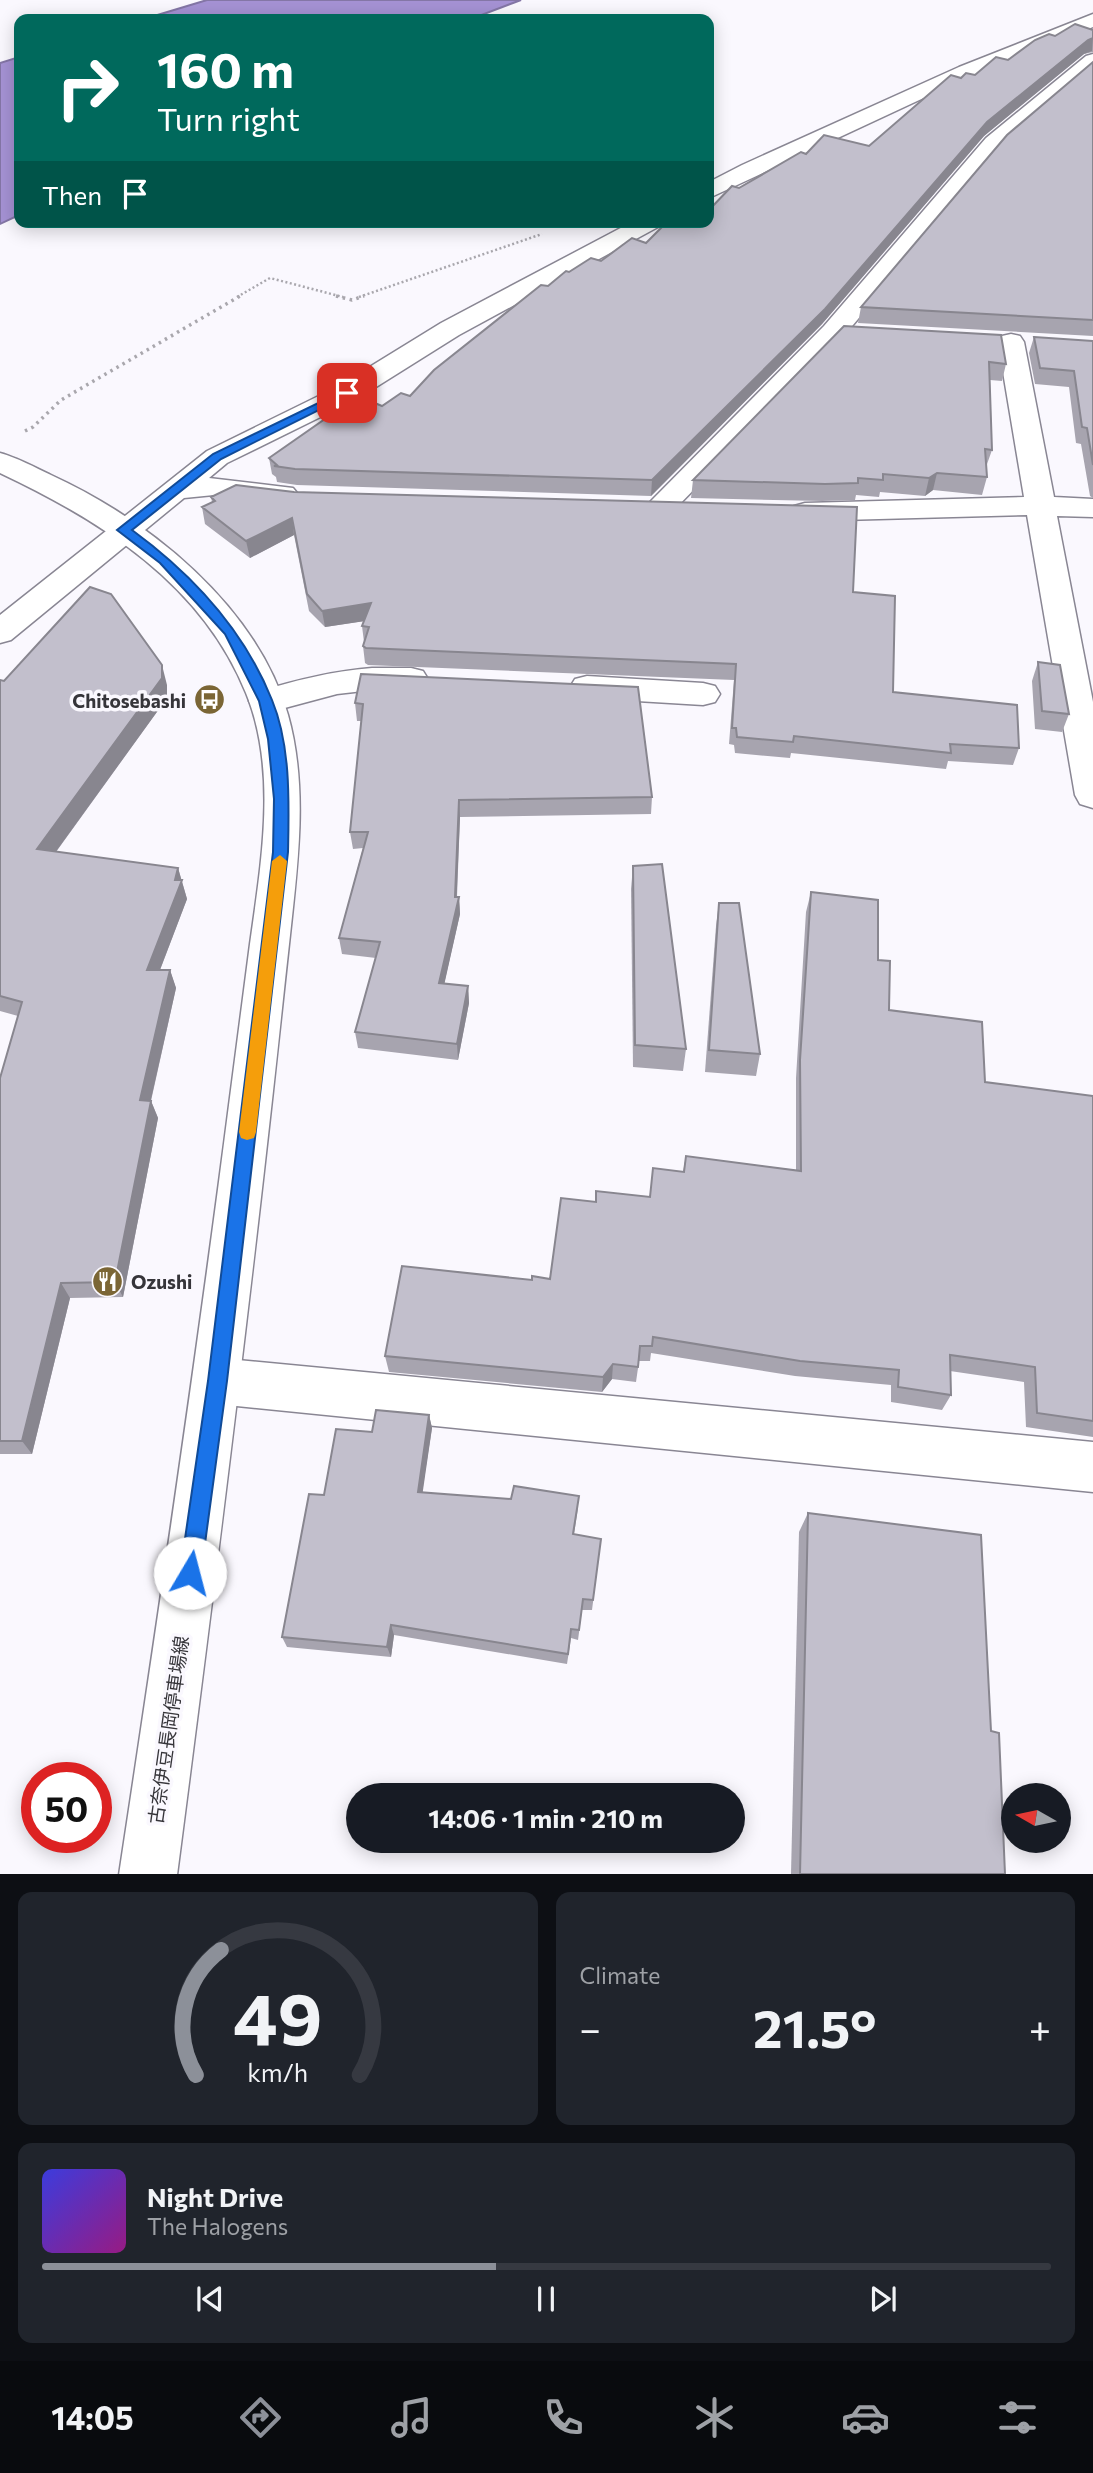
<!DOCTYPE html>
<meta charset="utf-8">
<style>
body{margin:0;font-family:Commissioner,"Noto Sans JP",sans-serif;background:#20242c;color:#f1f3f6;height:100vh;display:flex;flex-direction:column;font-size:26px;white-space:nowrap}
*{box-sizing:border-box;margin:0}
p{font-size:23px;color:#9ea1a6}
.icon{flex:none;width:38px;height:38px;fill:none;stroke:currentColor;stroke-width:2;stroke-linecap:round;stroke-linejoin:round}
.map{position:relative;height:1874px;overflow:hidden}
.sheet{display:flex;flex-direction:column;gap:18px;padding:18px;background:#0d0f14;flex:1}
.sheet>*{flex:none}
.banner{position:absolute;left:14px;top:14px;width:700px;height:214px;border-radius:14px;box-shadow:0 4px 18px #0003;background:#00695c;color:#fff;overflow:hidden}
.needle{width:46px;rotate:279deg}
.controls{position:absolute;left:1001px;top:1783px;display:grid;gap:14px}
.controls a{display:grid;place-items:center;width:70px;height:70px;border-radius:50%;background:#171b24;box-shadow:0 4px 18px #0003;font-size:35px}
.speed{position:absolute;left:21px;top:1762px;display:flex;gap:14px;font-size:35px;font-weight:700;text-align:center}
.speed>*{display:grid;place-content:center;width:91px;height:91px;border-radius:50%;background:#171b24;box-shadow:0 4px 18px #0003;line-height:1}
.speed .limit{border:10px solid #d22;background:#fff;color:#111}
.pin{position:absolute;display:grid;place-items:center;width:60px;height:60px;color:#fff;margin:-30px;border-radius:14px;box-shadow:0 4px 10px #0006}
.me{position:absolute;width:77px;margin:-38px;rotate:8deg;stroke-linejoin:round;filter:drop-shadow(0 0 5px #0008)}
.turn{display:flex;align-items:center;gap:24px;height:147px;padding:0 28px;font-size:32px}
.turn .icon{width:91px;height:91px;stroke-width:2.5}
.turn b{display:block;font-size:49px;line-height:60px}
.then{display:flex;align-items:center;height:66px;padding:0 28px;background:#0003;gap:14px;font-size:26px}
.big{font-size:52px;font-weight:700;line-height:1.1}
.sheet .widget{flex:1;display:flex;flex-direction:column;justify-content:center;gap:10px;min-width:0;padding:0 24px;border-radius:14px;background:#20242c}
.sheet .dial{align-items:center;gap:0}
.dial svg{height:182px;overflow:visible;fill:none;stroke:#363941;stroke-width:7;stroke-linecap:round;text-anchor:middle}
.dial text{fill:#f1f3f6;stroke:none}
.song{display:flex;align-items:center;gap:21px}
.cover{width:84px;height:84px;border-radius:10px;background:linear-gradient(135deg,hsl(240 70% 55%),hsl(310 70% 35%))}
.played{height:7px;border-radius:4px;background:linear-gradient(90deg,#8c9099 45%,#363941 45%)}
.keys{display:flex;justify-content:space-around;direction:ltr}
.heat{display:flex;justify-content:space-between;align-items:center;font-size:38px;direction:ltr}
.sheet .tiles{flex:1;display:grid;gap:18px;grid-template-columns:1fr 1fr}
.widget:last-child{grid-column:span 2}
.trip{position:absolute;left:346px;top:1783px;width:399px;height:70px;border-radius:35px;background:#171b24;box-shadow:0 4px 18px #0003;font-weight:700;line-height:70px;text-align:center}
.menu{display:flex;height:112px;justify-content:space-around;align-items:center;background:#090b0e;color:#9ea1a6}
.menu .icon{width:49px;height:49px}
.menu .current{color:#8c9099}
.menu b{font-size:32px;color:#f1f3f6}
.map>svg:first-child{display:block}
</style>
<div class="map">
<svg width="1093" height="1875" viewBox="0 0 1093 1875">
<rect width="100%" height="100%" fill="#faf8fe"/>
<g fill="#a592d4" stroke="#8476a6" stroke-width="2">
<polygon points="207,0 521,0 471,19 144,19"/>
<polygon points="19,57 19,215 0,224 0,63"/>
</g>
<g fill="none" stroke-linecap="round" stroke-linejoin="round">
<defs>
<g id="minor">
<polygon points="1093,14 1093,27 973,75 709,198 709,182 742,165 959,67"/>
<polygon points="1093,54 1093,70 1002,148 842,338 671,513 661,516 651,513 646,507 651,501 824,326 986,138 1086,56"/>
<polygon points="632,222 662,222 658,227 459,335 357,399 227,463 209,478 293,488 298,494 293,500 283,503 214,495 184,498 11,640 0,643 0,615 207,451 337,387 441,323"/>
<polygon points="1011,334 1020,336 1024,342 1054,497 1093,499 1093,517 1057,516 1093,702 1093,808 1080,804 1075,795 1027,515 805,521 794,518 790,512 794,506 805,503 1024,497 998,342 1002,336"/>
<path d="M372,668H411L423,671L428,679L423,687L411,690H372L337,694L266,713L254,709L249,701L254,693C293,681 331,671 372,668Z"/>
<polygon points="587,676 703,683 715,686 720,694 715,702 703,705 587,698 575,695 570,687 575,679"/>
<polygon points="217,1358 1093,1442 1093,1492 217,1404 200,1397 193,1381 200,1365"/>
</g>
<path id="major" d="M0,453C18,458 34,467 51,475C149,520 257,606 288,715C308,786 298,862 290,935C284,987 279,1039 273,1091C244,1353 211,1614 177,1875H119C158,1618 196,1362 229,1105C236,1051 243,998 250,944C261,864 278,771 246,693C202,584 102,521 0,473Z"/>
</defs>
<use href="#minor" stroke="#898693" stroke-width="3"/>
<use href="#major" stroke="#898693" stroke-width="3"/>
<g stroke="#a9a7ad" stroke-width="2.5" stroke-dasharray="2 2.5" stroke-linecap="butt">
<polyline points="237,297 270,278 343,297"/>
<polyline points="359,297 542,234"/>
</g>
<g stroke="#a9a7ad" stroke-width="3.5" stroke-dasharray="2.5 4.5" stroke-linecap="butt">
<polyline points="336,296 352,300 364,296"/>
<polyline points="25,431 33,427 61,400 240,296"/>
</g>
<use href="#minor" fill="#fff" fill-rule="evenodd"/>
<use href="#major" fill="#fff" fill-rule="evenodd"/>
</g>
<g fill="#a7a4af">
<polygon points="1093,30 1093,52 1084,54 984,136 822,324 651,496 297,485 277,482 276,477 272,474 269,458 382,406 410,396 548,286 569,272 601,261 646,243 709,222 739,188 806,154 869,146 961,78 975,75 1055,36"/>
<polygon points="1093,62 1093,336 858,323 861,307"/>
<polygon points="844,326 1006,364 1002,381 990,380 992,450 986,467 987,477 982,495 933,490 925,496 880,492 879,497 856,495 855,500 822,501 691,498 693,480"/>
<polygon points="1034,337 1093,341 1093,498 1090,496 1081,444 1076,443 1069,387 1035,384 1029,353"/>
<polygon points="211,497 853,592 893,692 1019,748 1013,765 948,761 946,769 791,753 790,758 735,753 734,745 729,744 734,680 368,665 365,663 363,646 364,642 362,626 364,621 325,627 309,611 294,535 250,558 205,524 202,507 212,502"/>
<polygon points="1038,662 1069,714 1062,732 1035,729 1032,681"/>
<polygon points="361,674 652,797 651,814 460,817 457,897 459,897 460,914 444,984 468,986 469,1003 458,1060 358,1048 355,1032 376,958 342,954 339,938 363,848 353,849 350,832 361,721 357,721 355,703"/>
<polygon points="0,680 4,681 167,685 167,698 56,852 178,868 187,899 160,970 170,970 176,988 151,1101 158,1118 123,1297 70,1298 32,1454 0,1454 0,1078 18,1016 0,1011"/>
<polygon points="633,866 686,1049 683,1071 633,1067 631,889"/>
<polygon points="811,892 878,960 889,1010 985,1082 1093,1096 1093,1437 1026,1427 1024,1382 950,1371 951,1395 942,1410 891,1402 891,1385 795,1376 651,1353 650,1361 639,1361 636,1382 612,1379 602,1392 389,1372 385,1356 532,1280 550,1279 596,1202 650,1197 683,1172 686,1156 796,1170 796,1078 806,912"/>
<polygon points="719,903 760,1054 756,1076 705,1072 716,926"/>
<polygon points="429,1415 432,1428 422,1492 578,1508 574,1534 601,1539 592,1610 582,1610 578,1640 571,1638 567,1664 394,1635 391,1657 287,1647 282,1637 324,1495 372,1432"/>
<polygon points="808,1513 991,1731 1005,1874 791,1874 799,1532"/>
</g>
<g fill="#88868f">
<polygon points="1093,38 1092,51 1084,54 984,136 822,324 651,496 652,480 987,122 1088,40"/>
<polygon points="937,473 933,490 925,496 929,478"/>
<polygon points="292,518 294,535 250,558 246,541"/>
<polygon points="371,603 372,620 325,627 322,611"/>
<polygon points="162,665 167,685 167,698 44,868 37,849"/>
<polygon points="459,800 460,817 456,911 459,897 460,914 441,999 439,983 455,897"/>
<polygon points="178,868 187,899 153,988 147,970"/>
<polygon points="170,970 176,988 147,1117 140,1100"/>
<polygon points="468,986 469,1003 458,1060 457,1044"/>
<polygon points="151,1101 158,1118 123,1297 115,1282"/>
<polygon points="61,1283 70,1298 32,1454 22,1441"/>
<polygon points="613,1364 612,1379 602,1392 603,1377"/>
<polygon points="429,1415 432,1428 421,1504 418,1492"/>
<polygon points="391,1625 394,1635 391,1657 387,1647"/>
</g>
<g fill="#c2bfcc" stroke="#88868f" stroke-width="2">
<polygon points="1075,24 1093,30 1093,38 1088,40 987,122 825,309 652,480 295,469 274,466 277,465 269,458 358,396 382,406 401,393 410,396 434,370 541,285 548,286 566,271 569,272 591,258 601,261 632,238 646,243 667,222 709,222 709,210 732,186 739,188 801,152 806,154 824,135 869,146 951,75 961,78 966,73 975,75 996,57 1008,60 1035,40 1049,34 1055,36"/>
<polygon points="1093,62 1093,320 861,307 1007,135"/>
<polygon points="844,326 1001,335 1006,364 989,362 992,450 985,449 987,477 937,473 929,478 883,474 883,480 858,478 858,483 825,484 693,480"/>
<polygon points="1034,337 1093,341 1093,465 1087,428 1082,427 1074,371 1040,368"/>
<polygon points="236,485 294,492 857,507 853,592 895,596 893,692 1017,705 1019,748 950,744 951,753 794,736 793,742 737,737 736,728 732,728 736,664 366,648 363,646 369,627 362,626 371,603 322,611 307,594 292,518 246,541 202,507 215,501 211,497"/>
<polygon points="90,587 111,594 162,665 162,678 37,849 178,868 175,880 182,880 147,970 170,970 140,1100 151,1101 115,1282 61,1283 22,1441 0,1441 0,1078 22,1002 0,996 0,680 4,681"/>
<polygon points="1038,662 1060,665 1069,714 1042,711"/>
<polygon points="361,674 638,687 652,797 459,800 455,897 459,897 439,983 468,986 457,1044 355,1032 380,942 339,938 368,832 350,832 363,704 355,703"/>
<polygon points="662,864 686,1049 635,1045 633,866"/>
<polygon points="811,892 878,900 878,960 890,961 889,1010 982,1022 985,1082 1093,1096 1093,1421 1037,1413 1035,1367 950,1355 951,1395 898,1387 899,1370 800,1361 653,1337 652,1346 640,1346 638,1367 613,1364 603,1377 385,1356 402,1266 532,1280 532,1276 550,1279 561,1198 596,1202 596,1191 650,1197 653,1168 684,1172 686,1156 801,1171 800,1060"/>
<polygon points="719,903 739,903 760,1054 709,1050"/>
<polygon points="376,1410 429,1415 418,1492 511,1499 514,1486 579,1496 573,1534 601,1539 593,1600 583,1599 579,1630 571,1629 568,1654 391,1625 387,1647 282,1637 309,1494 324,1495 336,1429 372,1432"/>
<polygon points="808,1513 981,1535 991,1731 999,1733 1005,1874 800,1874"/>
</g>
<path fill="#1a73e8" stroke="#114b97" stroke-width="2" d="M343,391L353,393L221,459L132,530C192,574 244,630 272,700C291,746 289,803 288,852L227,1381L201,1573L198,1580L190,1583L183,1580L180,1573L208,1381L273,852L274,799L268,739L259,701L225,634L160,563L117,530L213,454Z"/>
<polygon fill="#f59e0b" points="280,855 287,861 256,1132 254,1138 247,1140 241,1138 239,1132 272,861"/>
<defs>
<symbol id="bus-disc" viewBox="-11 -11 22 22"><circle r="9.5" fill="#7b6635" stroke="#faf8fe"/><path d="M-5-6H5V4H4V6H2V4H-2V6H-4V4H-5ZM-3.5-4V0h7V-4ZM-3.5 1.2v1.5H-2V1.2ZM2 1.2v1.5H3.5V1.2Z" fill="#fff"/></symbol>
<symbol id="restaurant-disc" viewBox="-11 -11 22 22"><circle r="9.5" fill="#7b6635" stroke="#faf8fe"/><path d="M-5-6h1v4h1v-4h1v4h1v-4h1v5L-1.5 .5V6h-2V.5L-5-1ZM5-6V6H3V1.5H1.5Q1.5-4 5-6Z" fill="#fff"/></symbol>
</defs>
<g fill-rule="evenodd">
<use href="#bus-disc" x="192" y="682" width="35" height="35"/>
<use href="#restaurant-disc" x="90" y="1264" width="35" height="35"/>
</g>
<g text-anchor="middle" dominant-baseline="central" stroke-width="7" stroke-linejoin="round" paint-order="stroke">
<g font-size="19" font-weight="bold" fill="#36353a" stroke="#faf8fe" text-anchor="end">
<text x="186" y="700">Chitosebashi</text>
<text x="131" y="1281" text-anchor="start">Ozushi</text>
</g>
<g font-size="19" fill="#36353a" stroke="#faf8fe">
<text transform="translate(168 1730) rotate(-82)">古奈伊豆長岡停車場線</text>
</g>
</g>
</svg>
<div class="controls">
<a><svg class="needle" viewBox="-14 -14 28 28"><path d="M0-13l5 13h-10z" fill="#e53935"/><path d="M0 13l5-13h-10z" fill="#9ea1a6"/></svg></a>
</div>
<div class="speed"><div class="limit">50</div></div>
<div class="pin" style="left:347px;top:393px;background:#d93025"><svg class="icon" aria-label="arrive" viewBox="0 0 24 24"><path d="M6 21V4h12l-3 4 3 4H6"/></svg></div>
<svg class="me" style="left:190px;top:1573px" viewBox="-20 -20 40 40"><circle r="19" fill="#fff"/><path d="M0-13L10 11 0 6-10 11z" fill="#1a73e8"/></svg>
<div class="trip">14:06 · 1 min · 210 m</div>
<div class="banner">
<div class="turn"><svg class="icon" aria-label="right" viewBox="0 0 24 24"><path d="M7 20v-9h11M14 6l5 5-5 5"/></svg><div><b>160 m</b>Turn right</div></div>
<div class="then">Then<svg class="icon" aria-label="arrive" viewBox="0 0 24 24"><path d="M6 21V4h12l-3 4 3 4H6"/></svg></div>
</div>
</div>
<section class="sheet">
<div class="tiles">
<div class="widget dial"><svg viewBox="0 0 100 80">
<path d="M14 69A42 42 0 1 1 86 69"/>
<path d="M14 69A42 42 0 0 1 25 14" stroke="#8c9099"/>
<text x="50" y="56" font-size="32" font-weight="700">49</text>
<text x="50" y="72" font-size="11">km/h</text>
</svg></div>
<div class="widget"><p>Climate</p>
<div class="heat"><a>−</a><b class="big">21.5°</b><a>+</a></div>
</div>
<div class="widget">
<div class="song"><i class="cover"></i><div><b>Night Drive</b><p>The Halogens</p></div></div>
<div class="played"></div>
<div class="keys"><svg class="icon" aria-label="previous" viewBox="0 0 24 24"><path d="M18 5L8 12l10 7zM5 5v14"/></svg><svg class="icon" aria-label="pause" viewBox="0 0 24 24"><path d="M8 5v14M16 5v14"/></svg><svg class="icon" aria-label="next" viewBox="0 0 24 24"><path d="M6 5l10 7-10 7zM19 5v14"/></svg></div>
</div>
</div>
</section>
<nav class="menu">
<b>14:05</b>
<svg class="icon current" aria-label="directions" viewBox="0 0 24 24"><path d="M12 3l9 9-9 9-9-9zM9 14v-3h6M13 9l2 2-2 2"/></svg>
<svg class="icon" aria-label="music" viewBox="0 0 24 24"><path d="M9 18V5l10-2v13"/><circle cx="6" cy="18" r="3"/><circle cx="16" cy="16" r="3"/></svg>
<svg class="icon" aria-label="phone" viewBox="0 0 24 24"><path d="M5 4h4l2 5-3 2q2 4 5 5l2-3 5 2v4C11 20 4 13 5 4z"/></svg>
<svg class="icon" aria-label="climate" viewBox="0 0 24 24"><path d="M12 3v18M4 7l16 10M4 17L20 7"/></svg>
<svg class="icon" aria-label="car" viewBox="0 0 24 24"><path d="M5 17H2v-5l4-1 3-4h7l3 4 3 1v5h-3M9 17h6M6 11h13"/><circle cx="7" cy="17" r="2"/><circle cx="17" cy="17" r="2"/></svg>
<svg class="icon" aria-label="filters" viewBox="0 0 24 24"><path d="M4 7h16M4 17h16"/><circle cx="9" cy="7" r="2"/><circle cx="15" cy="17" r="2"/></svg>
</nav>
